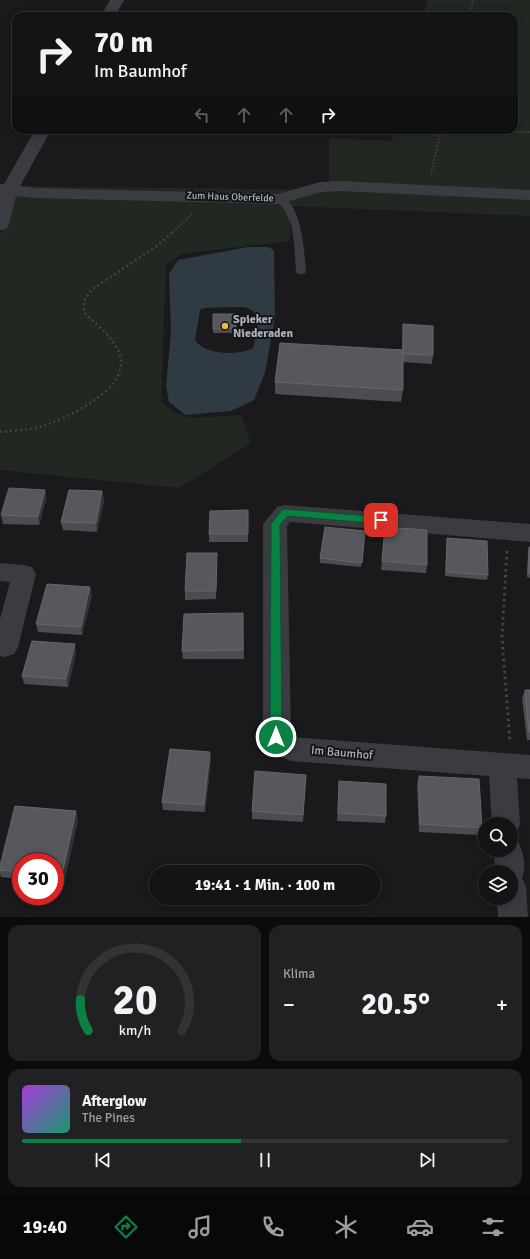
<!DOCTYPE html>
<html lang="de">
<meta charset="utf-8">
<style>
body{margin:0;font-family:Signika,sans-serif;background:#212123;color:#f1f3f6;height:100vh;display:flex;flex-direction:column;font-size:15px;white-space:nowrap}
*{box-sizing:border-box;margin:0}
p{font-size:13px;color:#9d9ea1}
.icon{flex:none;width:22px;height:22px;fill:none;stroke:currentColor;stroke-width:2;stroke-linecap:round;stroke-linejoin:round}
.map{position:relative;height:917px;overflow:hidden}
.side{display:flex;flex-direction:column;gap:8px;padding:8px;background:#0b0b0c;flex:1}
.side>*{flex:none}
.guide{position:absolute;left:12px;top:12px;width:506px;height:122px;border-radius:12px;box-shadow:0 2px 10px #0003,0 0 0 1px #333335;background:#141416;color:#f1f3f6;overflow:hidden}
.tools{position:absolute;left:478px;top:817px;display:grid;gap:8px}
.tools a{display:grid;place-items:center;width:40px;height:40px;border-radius:50%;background:#141416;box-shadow:0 2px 10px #0003,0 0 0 1px #333335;font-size:20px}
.speed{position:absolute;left:12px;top:853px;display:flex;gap:8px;font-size:20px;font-weight:700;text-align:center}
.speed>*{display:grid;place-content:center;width:52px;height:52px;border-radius:50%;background:#141416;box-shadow:0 2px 10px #0003,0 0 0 1px #333335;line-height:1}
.speed .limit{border:6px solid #d22;background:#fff;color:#111}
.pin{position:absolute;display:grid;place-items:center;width:34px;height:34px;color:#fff;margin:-17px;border-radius:8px;box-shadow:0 2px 6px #0006}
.me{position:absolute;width:44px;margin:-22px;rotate:0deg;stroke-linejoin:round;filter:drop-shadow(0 0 3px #0008)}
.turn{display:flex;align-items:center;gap:14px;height:84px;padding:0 16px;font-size:18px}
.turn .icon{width:52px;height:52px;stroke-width:2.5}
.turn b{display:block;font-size:28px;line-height:34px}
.lanes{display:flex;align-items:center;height:38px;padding:0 16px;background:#0003;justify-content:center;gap:20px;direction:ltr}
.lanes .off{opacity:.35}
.big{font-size:30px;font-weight:700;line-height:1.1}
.side .tile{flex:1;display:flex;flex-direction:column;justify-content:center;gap:6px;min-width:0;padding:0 14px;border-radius:12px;background:#212123}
.side .dial{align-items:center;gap:0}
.dial svg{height:104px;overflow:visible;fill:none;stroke:#333335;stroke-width:7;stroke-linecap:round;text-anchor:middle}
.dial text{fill:#f1f3f6;stroke:none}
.song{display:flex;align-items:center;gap:12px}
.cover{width:48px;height:48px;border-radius:6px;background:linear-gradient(135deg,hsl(280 70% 55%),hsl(160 70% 35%))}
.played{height:4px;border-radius:2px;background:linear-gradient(90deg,#0b8043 45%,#333335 45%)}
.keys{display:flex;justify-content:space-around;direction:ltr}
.heat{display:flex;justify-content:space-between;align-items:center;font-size:22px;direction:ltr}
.side .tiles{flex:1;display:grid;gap:8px;grid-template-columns:1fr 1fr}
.tile:last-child{grid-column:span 2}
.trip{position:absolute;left:149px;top:865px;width:232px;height:40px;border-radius:20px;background:#141416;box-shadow:0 2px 10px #0003,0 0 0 1px #333335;font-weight:700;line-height:40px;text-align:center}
.tab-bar{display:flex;height:64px;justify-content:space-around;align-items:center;background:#080809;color:#9d9ea1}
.tab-bar .icon{width:28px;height:28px}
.tab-bar .on{color:#0b8043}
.tab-bar b{font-size:18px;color:#f1f3f6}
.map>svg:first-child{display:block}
</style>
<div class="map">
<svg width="530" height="917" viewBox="0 0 530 917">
<rect width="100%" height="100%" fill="#1a1a1d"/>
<polygon fill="#202821" points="428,0 530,0 530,216 291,206 290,241 181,254 166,265 161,402 175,413 193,418 241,415 251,443 179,488 0,470 0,235 14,186 329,190 329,138 391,141 394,130 514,130 514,16 423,16"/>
<path fill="#2f3a42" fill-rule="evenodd" d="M248,247H269L274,251L275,317L265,373L254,400L231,411L185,415L169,402L166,386L171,332L169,274L178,260ZM237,307C241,307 246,307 250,309C263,316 256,337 253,348C239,356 204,355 195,340L200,310L205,308Z"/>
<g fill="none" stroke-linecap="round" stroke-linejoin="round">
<g stroke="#414349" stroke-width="2" stroke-dasharray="1.5 2" stroke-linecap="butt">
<polyline points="470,16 473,0"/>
<polyline points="440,134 530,132"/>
<polyline points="431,174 441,130"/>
<polyline points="173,232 193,213"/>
</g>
<path stroke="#414349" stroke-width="2.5" stroke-dasharray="2 3" stroke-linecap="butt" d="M0,432C13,431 27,430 40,427C64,420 125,391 121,360C119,341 96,325 84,312V301L91,290L157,246L174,231"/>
<polyline stroke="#414349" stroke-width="3" stroke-dasharray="2.5 3.5" stroke-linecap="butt" points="507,551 502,637 510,742"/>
<path fill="#3b3c42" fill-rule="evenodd" d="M279,196C303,202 304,253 306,272L304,274H298L296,272L294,242L291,223L283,208L275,199Z"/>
<g fill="#3b3c42" fill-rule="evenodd">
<polygon points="110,0 124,0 115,16 101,16"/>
<polygon points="35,130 51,130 20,186 35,188 278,194 320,182 340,181 530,190 530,200 340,191 321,192 279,204 35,198 16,196 9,225 6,229 0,230 0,184 4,184"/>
<polygon points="285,505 530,524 530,542 290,522 287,526 291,737 530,755 530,779 517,778 520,824 516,833 511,835 511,824 492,824 489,776 291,761 271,753 263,737 263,524 277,507"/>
<polygon points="0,563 24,565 32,567 36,574 18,647 14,654 5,657 0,656 0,619 10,582 0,581"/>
<path d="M511,838L518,841C523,852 527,867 522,878L526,887L528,917H498L497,898H511V872H495L494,850H511Z"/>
</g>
</g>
<g fill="#4b4d52">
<rect x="213" y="314" width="23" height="19"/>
<polygon points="403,324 433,355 432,364 403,362 403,390 401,402 275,394 275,382 402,350"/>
<polygon points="45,490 46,499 39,525 3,524 1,515"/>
<polygon points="102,491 104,500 97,532 63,530 61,522"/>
<polygon points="248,510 248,542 209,542 209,534"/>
<polygon points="385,527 427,565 426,573 381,570"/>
<polygon points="365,531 361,567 320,563 320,558"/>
<polygon points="447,538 488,575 487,580 445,576"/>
<polygon points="529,547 530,547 530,578 527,577 528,552"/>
<polygon points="217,562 216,599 185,600 185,591"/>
<polygon points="92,595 82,635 38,632 36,624"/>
<polygon points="243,613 244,659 183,659 182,651"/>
<polygon points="76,652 68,687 24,684 22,676"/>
<polygon points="525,690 530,690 530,740 527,740 522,698"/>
<polygon points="211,759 205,812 163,810 162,802"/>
<polygon points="306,775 303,822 252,819 252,811"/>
<polygon points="419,776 482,828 480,835 419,832 417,784"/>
<polygon points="339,781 386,816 385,823 337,821"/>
<polygon points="78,819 64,883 55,882 55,862 21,862 21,879 1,877 0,873 0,866"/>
</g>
<g fill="#333438">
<polygon points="45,490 46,499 39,525 38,517"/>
<polygon points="102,491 104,500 97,532 96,523"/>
<polygon points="90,587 92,595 82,635 81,627"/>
<polygon points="75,644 76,652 68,687 66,679"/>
<polygon points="210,752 211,759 205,812 204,805"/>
<polygon points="76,811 78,819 64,883 62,875"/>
</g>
<g fill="#56585e" stroke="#64666c">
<polygon points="213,314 236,314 236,328 213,329"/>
<polygon points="403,324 433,326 433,355 403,354"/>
<polygon points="280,343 403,350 403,390 275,382"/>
<polygon points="9,488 45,490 38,517 1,515"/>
<polygon points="69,490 102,491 96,523 61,522"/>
<polygon points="248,510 248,534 209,534 210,511"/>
<polygon points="325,527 365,531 362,563 320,558"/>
<polygon points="385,527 427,530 427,565 382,561"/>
<polygon points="447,538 487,541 488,575 446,572"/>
<polygon points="529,547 530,547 530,573 528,573"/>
<polygon points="187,553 217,553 216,591 185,591"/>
<polygon points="47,584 90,587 81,627 36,624"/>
<polygon points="243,613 243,650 182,651 184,614"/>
<polygon points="32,641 75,644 66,679 22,676"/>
<polygon points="525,690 530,690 530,732 529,732"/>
<polygon points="170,749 210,752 204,805 162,802"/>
<polygon points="255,771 306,775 303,815 252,811"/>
<polygon points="419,776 479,779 482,828 420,824"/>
<polygon points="339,781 386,784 386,816 338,813"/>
<polygon points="15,806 76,811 62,875 55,875 55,862 21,862 21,872 0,870 0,866"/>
</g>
<polygon fill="#0b8043" stroke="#07532c" points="285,509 381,517 385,520 381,524 288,516 280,525 282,737 280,740 276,742 272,740 270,737 271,524 282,510"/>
<circle fill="#f7b638" stroke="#151518" stroke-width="1.5" cx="225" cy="326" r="4"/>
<g text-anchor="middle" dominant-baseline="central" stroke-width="4" stroke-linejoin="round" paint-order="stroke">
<g font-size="10" fill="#adb2bd" stroke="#151518">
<text transform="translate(230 197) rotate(2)">Zum Haus Oberfelde</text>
</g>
<g font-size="12" font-weight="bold" fill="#adb2bd" stroke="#151518" text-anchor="start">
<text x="233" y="319">Spieker<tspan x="233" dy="14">Niederaden</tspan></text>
</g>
<g font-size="12" fill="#adb2bd" stroke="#151518">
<text transform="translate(342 753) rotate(5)">Im Baumhof</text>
</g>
</g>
</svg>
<div class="tools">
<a><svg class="icon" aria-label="search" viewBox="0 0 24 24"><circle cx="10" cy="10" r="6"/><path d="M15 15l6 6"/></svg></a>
<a><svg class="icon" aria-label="layers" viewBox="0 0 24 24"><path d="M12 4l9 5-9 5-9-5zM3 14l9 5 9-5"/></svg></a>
</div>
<div class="speed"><div class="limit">30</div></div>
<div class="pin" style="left:381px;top:520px;background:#d93025"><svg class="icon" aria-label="arrive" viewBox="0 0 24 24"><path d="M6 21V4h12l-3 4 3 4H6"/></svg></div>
<svg class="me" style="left:276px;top:737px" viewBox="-20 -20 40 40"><circle r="17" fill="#0b8043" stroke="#fff" stroke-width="3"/><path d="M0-11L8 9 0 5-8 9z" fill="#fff"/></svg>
<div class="trip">19:41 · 1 Min. · 100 m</div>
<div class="guide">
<div class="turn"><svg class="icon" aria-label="right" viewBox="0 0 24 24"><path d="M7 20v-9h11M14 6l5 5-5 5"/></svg><div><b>70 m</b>Im Baumhof</div></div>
<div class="lanes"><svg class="icon off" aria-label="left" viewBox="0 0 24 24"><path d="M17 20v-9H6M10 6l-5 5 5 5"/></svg><svg class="icon off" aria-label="ahead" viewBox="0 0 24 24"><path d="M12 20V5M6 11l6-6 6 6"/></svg><svg class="icon off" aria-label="ahead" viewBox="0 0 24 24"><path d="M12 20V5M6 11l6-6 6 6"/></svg><svg class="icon" aria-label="right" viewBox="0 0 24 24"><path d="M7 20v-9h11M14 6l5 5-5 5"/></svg></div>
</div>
</div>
<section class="side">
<div class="tiles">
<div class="tile dial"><svg viewBox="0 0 100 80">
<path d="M14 69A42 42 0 1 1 86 69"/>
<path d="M14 69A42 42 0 0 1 8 45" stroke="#0b8043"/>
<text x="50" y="56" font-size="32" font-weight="700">20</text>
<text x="50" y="72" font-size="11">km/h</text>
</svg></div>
<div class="tile"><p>Klima</p>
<div class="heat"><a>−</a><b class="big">20.5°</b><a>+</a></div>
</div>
<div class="tile">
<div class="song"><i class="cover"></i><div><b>Afterglow</b><p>The Pines</p></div></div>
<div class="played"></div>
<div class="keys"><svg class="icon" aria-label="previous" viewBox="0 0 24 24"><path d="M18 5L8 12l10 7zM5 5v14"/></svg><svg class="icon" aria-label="pause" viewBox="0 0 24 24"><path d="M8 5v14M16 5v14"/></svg><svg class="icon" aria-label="next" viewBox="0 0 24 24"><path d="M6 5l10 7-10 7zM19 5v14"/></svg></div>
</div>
</div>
</section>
<nav class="tab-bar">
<b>19:40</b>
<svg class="icon on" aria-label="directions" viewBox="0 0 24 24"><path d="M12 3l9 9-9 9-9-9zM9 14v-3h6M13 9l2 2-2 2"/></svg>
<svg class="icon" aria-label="music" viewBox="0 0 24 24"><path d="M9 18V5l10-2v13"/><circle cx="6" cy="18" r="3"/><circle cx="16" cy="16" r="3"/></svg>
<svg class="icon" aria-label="phone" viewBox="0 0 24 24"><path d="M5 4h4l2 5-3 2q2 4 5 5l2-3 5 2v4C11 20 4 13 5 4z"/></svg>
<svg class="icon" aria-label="climate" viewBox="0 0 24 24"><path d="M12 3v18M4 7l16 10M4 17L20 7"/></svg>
<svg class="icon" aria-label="car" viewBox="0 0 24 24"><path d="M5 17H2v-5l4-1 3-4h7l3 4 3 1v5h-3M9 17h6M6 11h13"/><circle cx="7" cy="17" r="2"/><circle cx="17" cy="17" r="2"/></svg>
<svg class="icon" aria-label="filters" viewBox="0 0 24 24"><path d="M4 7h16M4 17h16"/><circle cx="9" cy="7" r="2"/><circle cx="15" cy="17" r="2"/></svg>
</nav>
